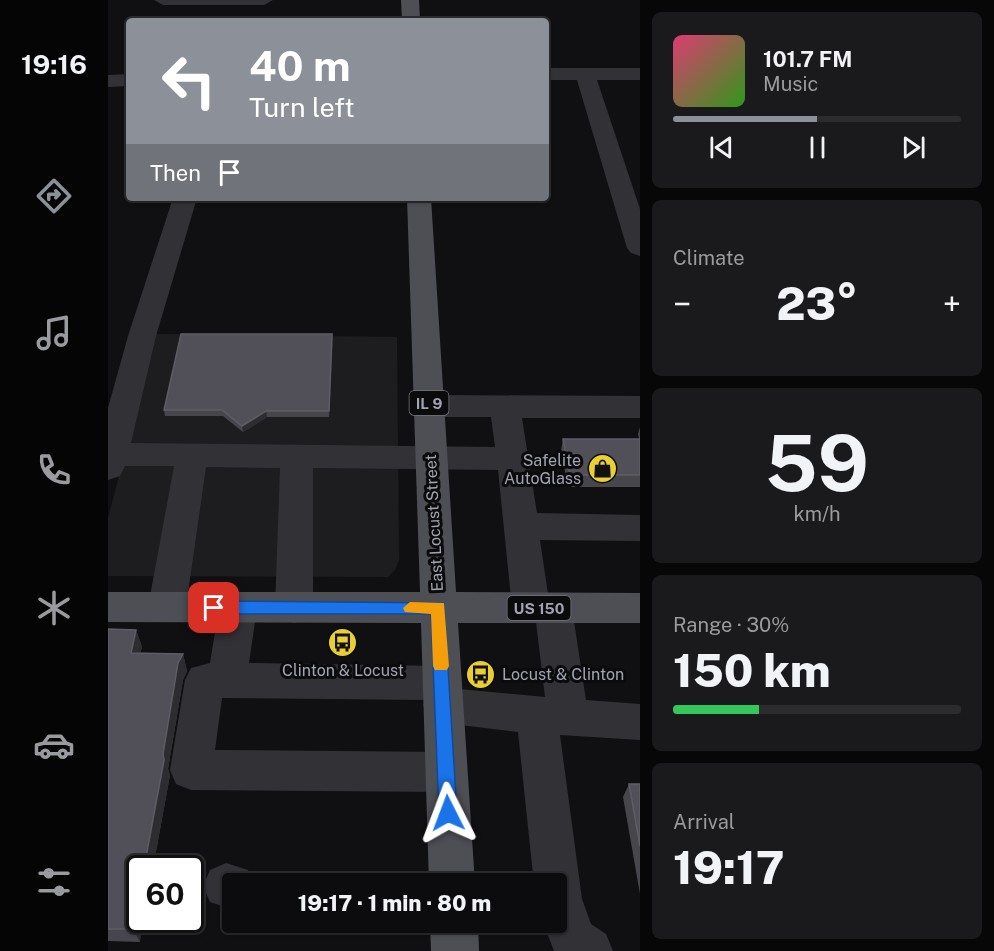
<!DOCTYPE html>
<meta charset="utf-8">
<style>
body{margin:0;font-family:"Public Sans",sans-serif;background:#1a1a1c;color:#f1f3f6;height:100vh;display:flex;flex-direction:column;font-size:22px;white-space:nowrap}
*{box-sizing:border-box;margin:0}
p{font-size:20px;color:#9a9b9e}
.icon{flex:none;width:33px;height:33px;fill:none;stroke:currentColor;stroke-width:2;stroke-linecap:round;stroke-linejoin:round}
.map{position:relative;flex:1;overflow:hidden}
.drawer{display:flex;flex-direction:column;gap:12px;padding:12px;background:#070708;width:354px}
.drawer>*{flex:none}
.banner{position:absolute;left:18px;top:18px;width:423px;height:183px;border-radius:6px;box-shadow:0 2px 4px #0004,0 0 0 2px #2c2c2e;background:#8c9099;color:#fff;overflow:hidden}
.speed{position:absolute;left:18px;top:855px;display:flex;gap:12px;font-size:30px;font-weight:700;text-align:center}
.speed>*{display:grid;place-content:center;width:78px;height:78px;border-radius:50%;background:#0c0c0e;box-shadow:0 2px 4px #0004,0 0 0 2px #2c2c2e;line-height:1}
.speed .limit{border:3px solid #111;border-radius:9px;background:#fff;color:#111}
.pin{position:absolute;display:grid;place-items:center;width:51px;height:51px;color:#fff;margin:-26px;border-radius:12px;box-shadow:0 3px 9px #0006}
.me{position:absolute;width:66px;margin:-33px;rotate:357deg;stroke-linejoin:round;filter:drop-shadow(0 0 4px #0008)}
.turn{display:flex;align-items:center;gap:21px;height:126px;padding:0 24px;font-size:27px}
.turn .icon{width:78px;height:78px;stroke-width:2.5}
.turn b{display:block;font-size:42px;line-height:51px}
.then{display:flex;align-items:center;height:57px;padding:0 24px;background:#0003;gap:12px;font-size:22px}
.big{font-size:45px;font-weight:800;line-height:1.1}
.drawer .tile{flex:1;display:flex;flex-direction:column;justify-content:center;gap:9px;min-width:0;padding:0 21px;border-radius:9px;background:#1a1a1c}
.drawer .dial{align-items:center;gap:0}
.dial b{font-size:78px;line-height:1}
.song{display:flex;align-items:center;gap:18px}
.cover{width:72px;height:72px;border-radius:9px;background:linear-gradient(135deg,hsl(340 70% 55%),hsl(110 70% 35%))}
.played{height:6px;border-radius:3px;background:linear-gradient(90deg,#8c9099 50%,#2c2c2e 50%)}
.keys{display:flex;justify-content:space-around;direction:ltr}
.heat{display:flex;justify-content:space-between;align-items:center;font-size:33px;direction:ltr}
.charge{height:9px;border-radius:4px;background:linear-gradient(90deg,#34c759 30%,#2c2c2e 0)}
.trip{position:absolute;left:114px;top:873px;width:345px;height:60px;border-radius:6px;background:#0c0c0e;box-shadow:0 2px 4px #0004,0 0 0 2px #2c2c2e;font-weight:800;line-height:60px;text-align:center}
main{display:flex;flex:1;min-height:0}
.dock{display:flex;flex-direction:column;width:108px;justify-content:space-around;align-items:center;background:#050506;color:#9a9b9e}
.dock .icon{width:42px;height:42px}
.dock .on{color:#8c9099}
.dock b{font-size:27px;color:#f1f3f6}
.map>svg:first-child{display:block}
</style>
<main>
<nav class="dock">
<b>19:16</b>
<svg class="icon on" aria-label="directions" viewBox="0 0 24 24"><path d="M12 3l9 9-9 9-9-9zM9 14v-3h6M13 9l2 2-2 2"/></svg>
<svg class="icon" aria-label="music" viewBox="0 0 24 24"><path d="M9 18V5l10-2v13"/><circle cx="6" cy="18" r="3"/><circle cx="16" cy="16" r="3"/></svg>
<svg class="icon" aria-label="phone" viewBox="0 0 24 24"><path d="M5 4h4l2 5-3 2q2 4 5 5l2-3 5 2v4C11 20 4 13 5 4z"/></svg>
<svg class="icon" aria-label="climate" viewBox="0 0 24 24"><path d="M12 3v18M4 7l16 10M4 17L20 7"/></svg>
<svg class="icon" aria-label="car" viewBox="0 0 24 24"><path d="M5 17H2v-5l4-1 3-4h7l3 4 3 1v5h-3M9 17h6M6 11h13"/><circle cx="7" cy="17" r="2"/><circle cx="17" cy="17" r="2"/></svg>
<svg class="icon" aria-label="filters" viewBox="0 0 24 24"><path d="M4 7h16M4 17h16"/><circle cx="9" cy="7" r="2"/><circle cx="15" cy="17" r="2"/></svg>
</nav>
<div class="map">
<svg width="532" height="951" viewBox="0 0 532 951">
<rect width="100%" height="100%" fill="#101012"/>
<polygon fill="#1d1c1e" points="48,334 289,337 291,560 287,570 280,577 0,576 0,518"/>
<g fill="none" stroke-linecap="round" stroke-linejoin="round">
<g fill="#323136" fill-rule="evenodd">
<polygon points="46,0 165,0 156,5 55,5"/>
<polygon points="438,68 532,68 532,80 489,80 532,209 532,256 523,253 519,248 469,80 438,80"/>
<polygon points="21,74 21,86 0,87 0,75"/>
<polygon points="65,198 89,198 48,336 23,443 387,447 383,417 321,417 310,413 306,406 310,399 321,395 532,396 532,418 414,418 429,513 532,515 532,541 432,540 440,594 445,593 458,597 464,608 478,700 532,704 532,740 452,735 474,899 483,924 498,934 505,951 446,951 435,922 448,922 448,884 426,884 410,732 335,723 321,718 315,705 317,700 114,698 107,750 338,752 353,758 359,772 353,786 338,792 83,790 68,784 62,770 77,680 83,668 102,663 111,608 117,597 130,593 143,597 149,608 141,663 334,666 348,671 354,683 351,689 437,697 428,622 423,623 410,619 404,608 390,470 205,468 205,608 199,619 186,623 173,619 167,608 172,468 98,467 78,607 72,618 59,622 46,618 40,607 66,466 17,466 12,476 0,480 0,408 20,336"/>
<polygon points="118,863 140,870 146,884 124,884 124,909 102,902 95,886 102,870"/>
</g>
<g fill="#4e4e55" fill-rule="evenodd">
<polygon points="293,0 311,0 312,21 294,21"/>
<polygon points="299,198 323,198 348,592 532,593 532,623 350,623 367,884 321,884 313,623 0,622 0,592 312,592"/>
<polygon points="322,922 370,922 371,951 323,951"/>
</g>
</g>
<g fill="#47464d">
<polygon points="224,334 221,417 159,417 135,432 115,416 57,416 56,410"/>
<polygon points="532,427 532,487 460,487 453,451 455,439 531,439 530,434"/>
<polygon points="0,629 28,630 34,647 32,653 75,654 79,671 75,680 60,769 62,775 45,868 32,868 32,942 0,941"/>
<polygon points="521,784 532,784 532,894 515,797"/>
</g>
<g fill="#2d2c31">
<polygon points="224,334 225,340 221,417 221,411"/>
<polygon points="158,411 159,417 135,432 134,426"/>
<polygon points="28,630 34,647 28,670 23,653"/>
<polygon points="75,654 79,671 75,680 60,769 62,775 45,868 36,868 70,663"/>
<polygon points="32,893 32,920 36,920 32,942 25,929"/>
</g>
<g fill="#515058" stroke="#5d5d66" stroke-width="1.5">
<polygon points="73,334 224,334 221,411 158,411 134,426 114,410 56,410"/>
<polygon points="455,439 532,439 532,475 462,475"/>
<polygon points="0,629 28,630 23,653 75,654 70,663 55,754 56,760 36,868 32,868 32,893 25,929 0,929"/>
<polygon points="521,784 532,784 532,846"/>
</g>
<polygon fill="#1a73e8" stroke="#114b97" stroke-width="1.5" points="106,601 336,603 349,813 346,819 340,822 334,819 331,813 323,614 106,614 99,608"/>
<polygon fill="#f59e0b" points="302,602 336,603 341,666 339,670 327,670 325,666 323,614 297,612 295,608"/>
<defs>
<symbol id="shop-disc" viewBox="-11 -11 22 22"><circle r="9.5" fill="#e9cf31" stroke="#0b0b0c"/><path d="M-5-2.5h2.3a2.7 3.5 0 0 1 5.4 0H5L5.5 6h-11ZM-1.5-2.5h3a1.5 2.3 0 0 0-3 0Z" fill="#111"/></symbol>
<symbol id="bus-disc" viewBox="-11 -11 22 22"><circle r="9.5" fill="#e9cf31" stroke="#0b0b0c"/><path d="M-5-6H5V4H4V6H2V4H-2V6H-4V4H-5ZM-3.5-4V0h7V-4ZM-3.5 1.2v1.5H-2V1.2ZM2 1.2v1.5H3.5V1.2Z" fill="#111"/></symbol>
</defs>
<g fill-rule="evenodd">
<use href="#shop-disc" x="478" y="452" width="33" height="33"/>
<use href="#bus-disc" x="218" y="626" width="33" height="33"/>
<use href="#bus-disc" x="356" y="658" width="33" height="33"/>
</g>
<g text-anchor="middle" dominant-baseline="central" stroke-width="6" stroke-linejoin="round" paint-order="stroke">
<g fill="#0b0b0c" stroke="#757680" stroke-width="1.5">
<rect x="301.5" y="391" width="39" height="24" rx="4.5"/>
<rect x="399.5" y="596" width="63" height="24" rx="4.5"/>
</g>
<g font-size="15" font-weight="bold" fill="#a2a4b2">
<text x="321" y="403">IL 9</text>
<text x="431" y="608">US 150</text>
</g>
<g font-size="16" fill="#a2a4b2" stroke="#0b0b0c" text-anchor="end">
<text x="473" y="460">Safelite<tspan x="473" dy="18">AutoGlass</tspan></text>
<text x="235" y="670" text-anchor="middle">Clinton &amp; Locust</text>
<text x="394" y="674" text-anchor="start">Locust &amp; Clinton</text>
</g>
<g font-size="16" fill="#a2a4b2" stroke="#0b0b0c">
<text transform="translate(326 523) rotate(-93)">East Locust Street</text>
</g>
</g>
</svg>
<div class="speed"><div class="limit">60</div></div>
<div class="pin" style="left:106px;top:608px;background:#d93025"><svg class="icon" aria-label="arrive" viewBox="0 0 24 24"><path d="M6 21V4h12l-3 4 3 4H6"/></svg></div>
<svg class="me" style="left:340px;top:813px" viewBox="-20 -20 40 40"><path d="M0-17L14 15 0 8-14 15z" fill="#1a73e8" stroke="#fff" stroke-width="4"/></svg>
<div class="trip">19:17 · 1 min · 80 m</div>
<div class="banner">
<div class="turn"><svg class="icon" aria-label="left" viewBox="0 0 24 24"><path d="M17 20v-9H6M10 6l-5 5 5 5"/></svg><div><b>40 m</b>Turn left</div></div>
<div class="then">Then<svg class="icon" aria-label="arrive" viewBox="0 0 24 24"><path d="M6 21V4h12l-3 4 3 4H6"/></svg></div>
</div>
</div>
<section class="drawer">
<div class="tile">
<div class="song"><i class="cover"></i><div><b>101.7 FM</b><p>Music</p></div></div>
<div class="played"></div>
<div class="keys"><svg class="icon" aria-label="previous" viewBox="0 0 24 24"><path d="M18 5L8 12l10 7zM5 5v14"/></svg><svg class="icon" aria-label="pause" viewBox="0 0 24 24"><path d="M8 5v14M16 5v14"/></svg><svg class="icon" aria-label="next" viewBox="0 0 24 24"><path d="M6 5l10 7-10 7zM19 5v14"/></svg></div>
</div>
<div class="tile"><p>Climate</p>
<div class="heat"><a>−</a><b class="big">23°</b><a>+</a></div>
</div>
<div class="tile dial"><b>59</b><p>km/h</p></div>
<div class="tile"><p>Range · 30%</p><b class="big">150 km</b><div class="charge"></div></div>
<div class="tile"><p>Arrival</p><b class="big">19:17</b></div>
</section>
</main>
